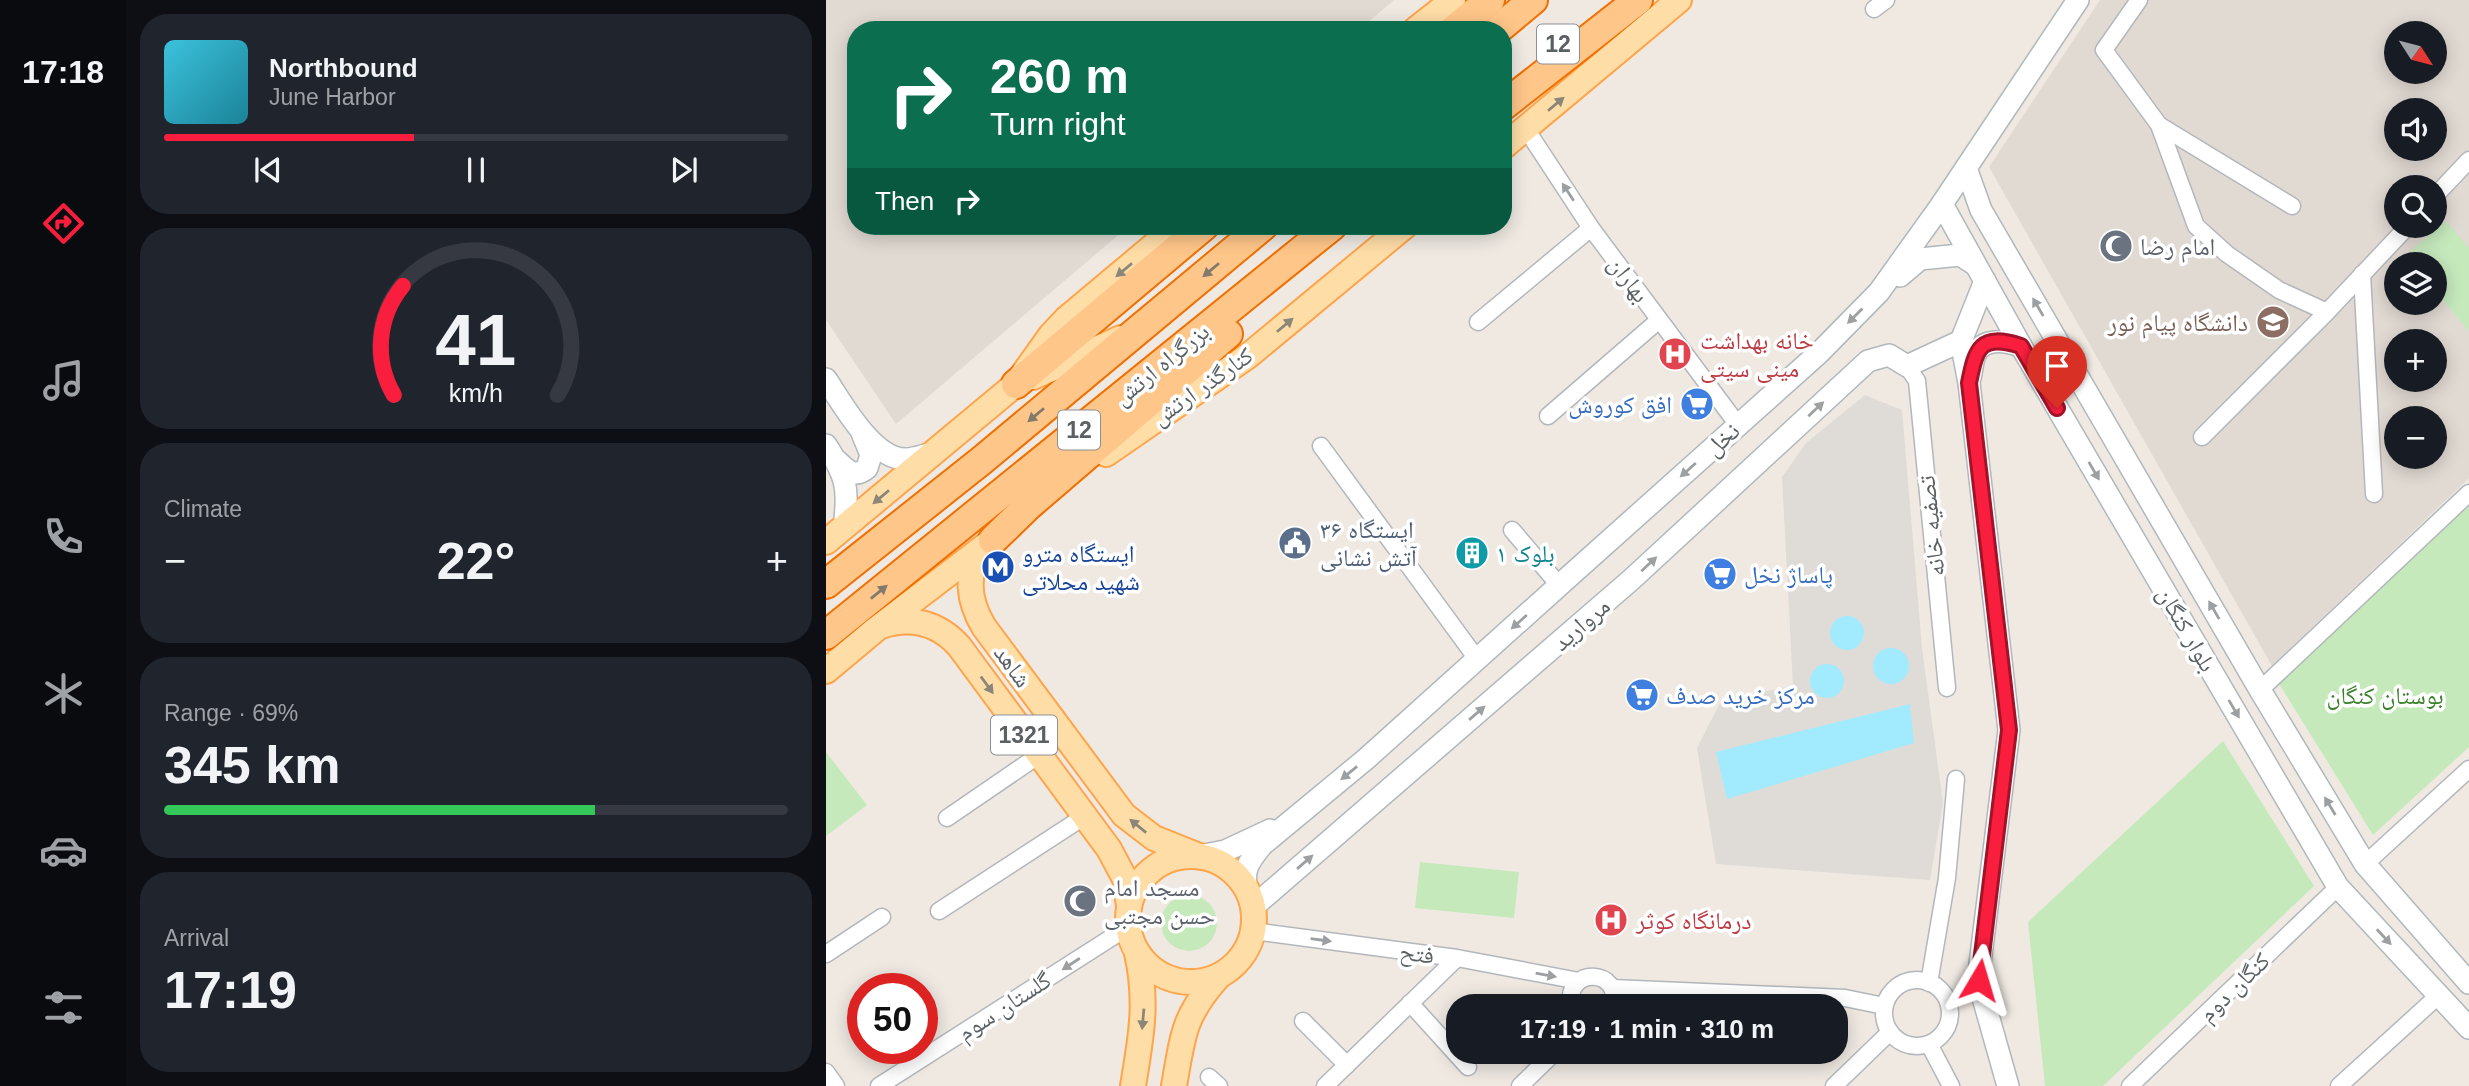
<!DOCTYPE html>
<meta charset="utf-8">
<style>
body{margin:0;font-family:Helvetica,"Noto Naskh Arabic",sans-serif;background:#20242c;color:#f1f3f6;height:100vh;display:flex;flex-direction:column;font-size:26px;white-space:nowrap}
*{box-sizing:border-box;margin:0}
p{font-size:23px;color:#9ea1a6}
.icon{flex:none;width:38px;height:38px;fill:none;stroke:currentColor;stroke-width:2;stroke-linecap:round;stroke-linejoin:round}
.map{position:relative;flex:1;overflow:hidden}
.details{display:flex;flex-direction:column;gap:14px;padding:14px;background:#0d0f14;width:700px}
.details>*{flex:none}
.top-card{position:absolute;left:21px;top:21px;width:665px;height:214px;border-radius:28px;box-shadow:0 4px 18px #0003;background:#0b6e4f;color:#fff;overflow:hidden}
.needle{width:46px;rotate:126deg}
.fabs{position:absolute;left:1558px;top:21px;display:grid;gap:14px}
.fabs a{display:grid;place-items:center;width:63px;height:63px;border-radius:50%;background:#171b24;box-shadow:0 4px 18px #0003;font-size:35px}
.speed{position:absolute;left:21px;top:973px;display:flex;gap:14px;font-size:35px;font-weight:700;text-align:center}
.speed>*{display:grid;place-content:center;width:91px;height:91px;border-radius:50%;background:#171b24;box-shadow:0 4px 18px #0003;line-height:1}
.speed .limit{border:10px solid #d22;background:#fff;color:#111}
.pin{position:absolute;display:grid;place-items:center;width:60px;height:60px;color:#fff;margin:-72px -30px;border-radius:50% 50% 50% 0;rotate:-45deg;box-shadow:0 0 7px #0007}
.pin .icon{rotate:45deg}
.me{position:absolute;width:77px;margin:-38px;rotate:7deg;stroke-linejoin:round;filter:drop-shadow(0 0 5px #0008)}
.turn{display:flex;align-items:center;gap:24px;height:147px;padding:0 28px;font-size:32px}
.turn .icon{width:91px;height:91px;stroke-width:2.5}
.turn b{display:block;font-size:49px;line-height:60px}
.then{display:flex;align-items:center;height:66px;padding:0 28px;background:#0003;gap:14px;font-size:26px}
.big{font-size:52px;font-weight:800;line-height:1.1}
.details .card{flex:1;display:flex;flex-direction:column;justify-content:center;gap:10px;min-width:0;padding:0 24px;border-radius:28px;background:#20242c}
.details .dial{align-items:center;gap:0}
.dial svg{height:182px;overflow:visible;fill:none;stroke:#363941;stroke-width:7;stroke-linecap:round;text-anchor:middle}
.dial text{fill:#f1f3f6;stroke:none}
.song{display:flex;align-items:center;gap:21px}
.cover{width:84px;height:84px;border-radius:10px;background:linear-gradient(135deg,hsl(190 70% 55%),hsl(190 70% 35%))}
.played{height:7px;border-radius:4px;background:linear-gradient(90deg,#f91d3e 40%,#363941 40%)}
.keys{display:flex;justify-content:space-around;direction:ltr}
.heat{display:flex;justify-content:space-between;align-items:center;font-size:38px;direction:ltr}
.charge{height:10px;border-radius:5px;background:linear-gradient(90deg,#34c759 69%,#363941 0)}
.trip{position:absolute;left:620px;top:994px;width:402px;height:70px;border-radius:28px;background:#171b24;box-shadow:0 4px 18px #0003;font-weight:800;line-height:70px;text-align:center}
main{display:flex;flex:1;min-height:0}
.tab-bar{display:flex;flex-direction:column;width:126px;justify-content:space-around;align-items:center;background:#090b0e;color:#9ea1a6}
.tab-bar .icon{width:49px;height:49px}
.tab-bar .selected{color:#f91d3e}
.tab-bar b{font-size:32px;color:#f1f3f6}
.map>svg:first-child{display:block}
</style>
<main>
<nav class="tab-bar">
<b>17:18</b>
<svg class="icon selected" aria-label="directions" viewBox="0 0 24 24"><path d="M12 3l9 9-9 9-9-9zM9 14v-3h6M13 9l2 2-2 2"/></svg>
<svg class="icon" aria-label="music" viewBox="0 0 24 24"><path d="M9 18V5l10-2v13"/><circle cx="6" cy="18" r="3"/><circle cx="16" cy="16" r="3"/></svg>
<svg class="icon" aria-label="phone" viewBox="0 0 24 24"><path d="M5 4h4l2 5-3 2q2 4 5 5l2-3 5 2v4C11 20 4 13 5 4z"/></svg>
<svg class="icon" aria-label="climate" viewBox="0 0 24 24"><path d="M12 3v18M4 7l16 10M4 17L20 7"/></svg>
<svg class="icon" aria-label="car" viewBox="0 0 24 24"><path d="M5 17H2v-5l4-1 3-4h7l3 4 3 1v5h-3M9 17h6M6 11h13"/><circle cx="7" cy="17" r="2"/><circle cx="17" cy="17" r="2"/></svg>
<svg class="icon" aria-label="filters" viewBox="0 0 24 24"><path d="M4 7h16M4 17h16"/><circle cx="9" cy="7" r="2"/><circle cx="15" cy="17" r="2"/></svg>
</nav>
<section class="details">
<div class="card">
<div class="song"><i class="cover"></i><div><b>Northbound</b><p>June Harbor</p></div></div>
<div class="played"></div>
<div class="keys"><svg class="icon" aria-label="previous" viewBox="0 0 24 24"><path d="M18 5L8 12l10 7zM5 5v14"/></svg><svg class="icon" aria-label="pause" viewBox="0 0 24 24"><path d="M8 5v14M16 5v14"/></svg><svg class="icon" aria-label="next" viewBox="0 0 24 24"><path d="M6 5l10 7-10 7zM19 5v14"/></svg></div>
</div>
<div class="card dial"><svg viewBox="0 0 100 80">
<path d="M14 69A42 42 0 1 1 86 69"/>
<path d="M14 69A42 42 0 0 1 18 21" stroke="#f91d3e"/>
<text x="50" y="56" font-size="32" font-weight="700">41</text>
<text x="50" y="72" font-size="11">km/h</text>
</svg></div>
<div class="card"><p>Climate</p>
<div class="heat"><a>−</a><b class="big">22°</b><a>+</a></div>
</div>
<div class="card"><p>Range · 69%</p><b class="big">345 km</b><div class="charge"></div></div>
<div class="card"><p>Arrival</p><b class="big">17:19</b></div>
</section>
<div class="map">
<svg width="1643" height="1086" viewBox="0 0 1643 1086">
<rect width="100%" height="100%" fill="#efe9e2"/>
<polygon fill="#dfdbd7" points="1039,395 1076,410 1096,648 1117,803 1104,880 890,864 871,748 896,699 967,686 956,477 980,443"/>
<g fill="#e1dad3" fill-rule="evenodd">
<polygon points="0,0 568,0 533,30 30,30 30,226 303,226 70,424 0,320"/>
<path d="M1274,0H1643V478L1446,666L1163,167ZM1570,33H1608V72H1570ZM1570,110H1608V149H1570ZM1570,187H1608V226H1570ZM1570,264H1608V303H1570ZM1570,341H1608V380H1570ZM1570,418H1608V457H1570Z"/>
</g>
<g fill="#c6e9bc">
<polygon points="1620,221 1643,248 1643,331 1608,290 1608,264 1586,264 1579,256"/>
<polygon points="1643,502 1643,747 1547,835 1450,679"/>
<polygon points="1397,741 1488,886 1277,1086 1219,1086 1202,922"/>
<polygon points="0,752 41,805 0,836"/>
<polygon points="594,862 693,872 688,918 589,908"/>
<circle cx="363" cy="923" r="28"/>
</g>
<g fill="#a2ebff">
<circle cx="1021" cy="633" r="17"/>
<circle cx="1065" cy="666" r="18"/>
<circle cx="1001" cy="681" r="17"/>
<polygon points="1084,704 1088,743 901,799 890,752"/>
</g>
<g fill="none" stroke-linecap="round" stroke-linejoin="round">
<defs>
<g id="street">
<polyline points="1313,0 1278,50 1333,125 1370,226 1401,254 1453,290 1501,312"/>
<polyline points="1048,9 1060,0"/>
<polyline points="1333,125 1466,206"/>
<polyline points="700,129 765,228 912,425"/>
<polyline points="1608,197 1643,160"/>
<polyline points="1536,274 1548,494"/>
<polyline points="652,322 765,228"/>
<polyline points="1081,366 1091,381 1121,688"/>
<polyline points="722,416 833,320"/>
<polyline points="1376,437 1501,312 1582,226"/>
<polyline points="495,446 651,659"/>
<polyline points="686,530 733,585"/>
<polyline points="1434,690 1643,493"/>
<polyline points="121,818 213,755"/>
<polyline points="1539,864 1643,769"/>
<polyline points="113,911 259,816"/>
<polyline points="427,931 631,958 753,981"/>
<polyline points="0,954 56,917"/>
<circle cx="1091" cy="1013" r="33"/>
<polyline points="1103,983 1121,878 1130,779"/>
<polyline points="786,988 1019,998 1058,1006"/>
<polyline points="584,1003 642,1067"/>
<path d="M745,1006C739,965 797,969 787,1006"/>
<polyline points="477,1021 521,1065"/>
<polyline points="1103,1044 1125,1086"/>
<polyline points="0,1072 10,1086"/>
<polyline points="383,1077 393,1086"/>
<polyline points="53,1086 302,927"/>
<polyline points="499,1086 631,958"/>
<polyline points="694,1086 729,1052"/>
<polyline points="1008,1086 1064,1032"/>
<polyline points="1304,1086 1512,887"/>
<polyline points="1513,1086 1613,995"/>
</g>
<g id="secondary">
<polyline points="1140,168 1155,210 1434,690 1539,864 1643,983"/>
<polyline points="1116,204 1195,346 1512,887 1643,1028"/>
<polyline points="1074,276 1094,259 1134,255 1148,264"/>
<polyline points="1159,281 1135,341 1143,383 1183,730 1152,980 1182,1086"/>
<path d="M1144,378C1146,371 1146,362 1149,355C1157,337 1180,341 1195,346"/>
<path d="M0,379C16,403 47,460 80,459C88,459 98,455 107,453"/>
<path d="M0,445C21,477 23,490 18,527"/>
<path d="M10,460C21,470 28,479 41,468L45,455L36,433"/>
<polyline points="373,856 399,851 444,830"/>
<path d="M421,889C416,869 424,860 436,845L540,759L747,573L993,353L1053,292L1116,204L1252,0"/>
<polyline points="427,907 806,579 1042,361 1063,355 1081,366 1135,341"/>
</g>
<g id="primary">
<polyline points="589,30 627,0"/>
<polyline points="677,147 853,0"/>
<polyline points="207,377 295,338"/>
<polyline points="280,454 422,356 579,226"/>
<polyline points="0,542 190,384 225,335 240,319 351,226"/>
<path d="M157,550C138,574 143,602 158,627L298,815L328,838L373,856"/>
<path d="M55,626C85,616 112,623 133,646L283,849L299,879L303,906"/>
<polyline points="0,671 49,630 181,529"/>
<circle cx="365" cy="919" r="63"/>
<path d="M307,1086C315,1037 322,1003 311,953"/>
<path d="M348,1086C357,1035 357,1016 393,976"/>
</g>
<g id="highway">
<polyline points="627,30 664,0"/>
<polyline points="671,30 707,0"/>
<polyline points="677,106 812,0"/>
<polyline points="190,384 378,226"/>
<polyline points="167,540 202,506 402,334"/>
<polyline points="0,584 155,461 437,226"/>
<polyline points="0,635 506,226"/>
</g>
</defs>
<use href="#street" stroke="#b3b7bb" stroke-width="19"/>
<use href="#secondary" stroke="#b1b8bb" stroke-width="24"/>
<use href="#primary" stroke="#fea44b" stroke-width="28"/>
<use href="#highway" stroke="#f16f00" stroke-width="32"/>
<use href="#street" stroke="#fff" stroke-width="16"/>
<use href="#secondary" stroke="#fff" stroke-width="21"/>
<use href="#primary" stroke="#ffdda7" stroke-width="24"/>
<use href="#highway" stroke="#ffc689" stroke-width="28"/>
</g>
<defs><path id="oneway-solid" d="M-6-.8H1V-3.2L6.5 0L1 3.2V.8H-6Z" transform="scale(1.75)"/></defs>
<g fill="#8c8678">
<use href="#oneway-solid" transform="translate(730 104) rotate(-40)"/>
<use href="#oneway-solid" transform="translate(298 270) rotate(140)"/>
<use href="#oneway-solid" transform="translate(459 325) rotate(-40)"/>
<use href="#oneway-solid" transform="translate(55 497) rotate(140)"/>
<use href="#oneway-solid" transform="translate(161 685) rotate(54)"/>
<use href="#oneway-solid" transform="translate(312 826) rotate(-141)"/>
<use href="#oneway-solid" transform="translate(317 1019) rotate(95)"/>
</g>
<g fill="#9ca0a2">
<use href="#oneway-solid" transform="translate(742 192) rotate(-123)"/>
<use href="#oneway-solid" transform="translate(1212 307) rotate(-120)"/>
<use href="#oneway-solid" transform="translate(1029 316) rotate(135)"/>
<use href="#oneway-solid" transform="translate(990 409) rotate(-43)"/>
<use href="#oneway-solid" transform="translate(862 470) rotate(138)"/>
<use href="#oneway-solid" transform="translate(1268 471) rotate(60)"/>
<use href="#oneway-solid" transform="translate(823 564) rotate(-43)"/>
<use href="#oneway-solid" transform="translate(1388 610) rotate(-120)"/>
<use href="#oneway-solid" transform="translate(693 622) rotate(138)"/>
<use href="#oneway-solid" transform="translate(1408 709) rotate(60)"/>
<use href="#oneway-solid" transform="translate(651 713) rotate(-41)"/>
<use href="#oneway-solid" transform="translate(523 773) rotate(141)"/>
<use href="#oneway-solid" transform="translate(1504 806) rotate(-121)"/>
<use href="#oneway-solid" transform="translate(479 862) rotate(-41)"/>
<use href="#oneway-solid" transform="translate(1558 937) rotate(47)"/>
<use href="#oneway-solid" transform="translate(495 940) rotate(8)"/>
<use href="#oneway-solid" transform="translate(245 964) rotate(147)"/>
<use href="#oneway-solid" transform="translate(720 975) rotate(10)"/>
</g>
<g fill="#837a6d">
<use href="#oneway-solid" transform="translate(385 270) rotate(140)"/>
<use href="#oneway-solid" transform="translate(210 415) rotate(140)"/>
<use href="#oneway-solid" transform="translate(53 592) rotate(-39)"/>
</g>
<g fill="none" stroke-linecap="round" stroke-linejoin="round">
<defs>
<path id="route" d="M1153,980L1183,730L1143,383C1150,348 1154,333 1195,346L1231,408"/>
</defs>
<use href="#route" stroke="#a21328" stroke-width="18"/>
<use href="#route" stroke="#f91d3e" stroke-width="12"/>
</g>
<defs>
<symbol id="mosque-disc" viewBox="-11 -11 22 22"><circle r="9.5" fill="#6b7280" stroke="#fff"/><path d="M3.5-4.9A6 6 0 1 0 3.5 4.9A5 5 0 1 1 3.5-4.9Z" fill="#fff"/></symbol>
<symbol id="university-disc" viewBox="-11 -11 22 22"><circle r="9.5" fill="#8d6e63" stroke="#fff"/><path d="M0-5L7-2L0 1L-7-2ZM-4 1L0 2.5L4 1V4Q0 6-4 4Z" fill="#fff"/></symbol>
<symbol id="hospital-disc" viewBox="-11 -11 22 22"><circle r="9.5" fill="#e0444e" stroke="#fff"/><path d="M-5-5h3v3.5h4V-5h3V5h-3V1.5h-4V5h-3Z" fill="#fff"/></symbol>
<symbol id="supermarket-disc" viewBox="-11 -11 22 22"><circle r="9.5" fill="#3f7fe0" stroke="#fff"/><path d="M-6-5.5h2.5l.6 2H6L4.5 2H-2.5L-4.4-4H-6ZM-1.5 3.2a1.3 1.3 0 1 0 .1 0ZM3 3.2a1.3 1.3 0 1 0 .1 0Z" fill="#fff"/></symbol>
<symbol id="civic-disc" viewBox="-11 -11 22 22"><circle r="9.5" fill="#5c6f8a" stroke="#fff"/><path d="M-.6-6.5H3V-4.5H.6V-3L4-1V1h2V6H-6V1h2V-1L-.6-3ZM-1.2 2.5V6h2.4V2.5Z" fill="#fff"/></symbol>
<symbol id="building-disc" viewBox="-11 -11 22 22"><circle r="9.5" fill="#0f9aa8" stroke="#fff"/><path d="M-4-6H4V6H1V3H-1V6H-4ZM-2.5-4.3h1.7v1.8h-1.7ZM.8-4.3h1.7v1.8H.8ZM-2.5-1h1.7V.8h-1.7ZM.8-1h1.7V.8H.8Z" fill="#fff"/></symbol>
<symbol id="metro-disc" viewBox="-11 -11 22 22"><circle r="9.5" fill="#1a4fb4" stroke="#fff"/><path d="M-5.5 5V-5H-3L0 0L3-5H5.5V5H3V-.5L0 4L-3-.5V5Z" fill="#fff"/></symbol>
</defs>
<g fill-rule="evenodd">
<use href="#mosque-disc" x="1271" y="227" width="38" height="38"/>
<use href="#university-disc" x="1428" y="303" width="38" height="38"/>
<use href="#hospital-disc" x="830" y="335" width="38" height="38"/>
<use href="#supermarket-disc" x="852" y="385" width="38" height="38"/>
<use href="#civic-disc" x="450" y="524" width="38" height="38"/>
<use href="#building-disc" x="627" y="534" width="38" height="38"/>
<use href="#metro-disc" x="153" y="548" width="38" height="38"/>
<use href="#supermarket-disc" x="875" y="555" width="38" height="38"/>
<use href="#supermarket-disc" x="797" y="676" width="38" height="38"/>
<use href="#mosque-disc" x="235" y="882" width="38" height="38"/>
<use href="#hospital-disc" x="766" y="901" width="38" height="38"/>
</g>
<g text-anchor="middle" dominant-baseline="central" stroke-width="7" stroke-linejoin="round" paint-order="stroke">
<g fill="#fff" stroke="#8c9092" stroke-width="2">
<rect x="711" y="24.5" width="42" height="39" rx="5"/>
<rect x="232" y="410.5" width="42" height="39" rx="5"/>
<rect x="165" y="715.5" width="66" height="39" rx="5"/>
</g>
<g font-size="23" font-weight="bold" fill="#5a6164">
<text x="732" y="44">12</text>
<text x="253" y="430">12</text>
<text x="198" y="735">1321</text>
</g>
<g font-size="24" fill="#5b616d" stroke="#fff" text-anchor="start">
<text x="1314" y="246">امام رضا</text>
<text x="278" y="887">مسجد امام<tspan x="278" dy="28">حسن مجتبی</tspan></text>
</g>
<g font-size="24" fill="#5a6164" stroke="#fff">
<text transform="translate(803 279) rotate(53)">بهاران</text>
<text transform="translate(335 364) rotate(-39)">بزرگراه ارتش</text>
<text transform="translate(376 386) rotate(-35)">کنارگذر ارتش</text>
<text transform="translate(896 439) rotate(-42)">نخل</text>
<text transform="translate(1105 526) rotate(-96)">تصفیه خانه</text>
<text transform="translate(755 624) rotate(-41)">مروارید</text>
<text transform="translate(1361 629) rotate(60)">بلوار کنگان</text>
<text transform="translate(187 666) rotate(54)">شاهد</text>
<text transform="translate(591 953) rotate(8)">فتح</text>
<text transform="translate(1408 987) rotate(-44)">کنگان دوم</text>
<text transform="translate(178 1006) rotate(-33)">گلستان سوم</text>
</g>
<g font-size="24" fill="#785e54" stroke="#fff" text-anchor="end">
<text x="1422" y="322">دانشگاه پیام نور</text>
</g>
<g font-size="24" fill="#be3a42" stroke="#fff" text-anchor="start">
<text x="874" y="340">خانه بهداشت<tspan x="874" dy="28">مینی سیتی</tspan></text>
<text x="810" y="920">درمانگاه کوثر</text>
</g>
<g font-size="24" fill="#366cbe" stroke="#fff" text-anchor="start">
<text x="846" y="404" text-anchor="end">افق کوروش</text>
<text x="918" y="574">پاساژ نخل</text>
<text x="840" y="695">مرکز خرید صدف</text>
</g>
<g font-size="24" fill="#4e5e75" stroke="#fff" text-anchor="start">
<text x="494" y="529">ایستگاه ۳۶<tspan x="494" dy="28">آتش نشانی</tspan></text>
</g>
<g font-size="24" fill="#164399" stroke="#fff" text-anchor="start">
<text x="196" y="553">ایستگاه مترو<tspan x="196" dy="28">شهید محلاتی</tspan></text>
</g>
<g font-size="24" fill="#0d838f" stroke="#fff" text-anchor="start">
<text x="670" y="553">۱ بلوک</text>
</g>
<g font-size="24" fill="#3b822c" stroke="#fff">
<text x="1559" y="695">بوستان کنگان</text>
</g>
</g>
</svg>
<div class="fabs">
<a><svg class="needle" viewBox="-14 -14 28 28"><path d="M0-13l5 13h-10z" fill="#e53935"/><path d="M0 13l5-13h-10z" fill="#9ea1a6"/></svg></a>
<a><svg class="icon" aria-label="sound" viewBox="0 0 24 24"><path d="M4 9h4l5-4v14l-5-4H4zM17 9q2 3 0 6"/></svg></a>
<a><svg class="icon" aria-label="search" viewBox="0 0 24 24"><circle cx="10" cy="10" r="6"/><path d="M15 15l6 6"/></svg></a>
<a><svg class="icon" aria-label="layers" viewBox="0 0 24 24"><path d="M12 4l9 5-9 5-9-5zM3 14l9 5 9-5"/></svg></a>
<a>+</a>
<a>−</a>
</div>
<div class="speed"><div class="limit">50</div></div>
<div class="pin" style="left:1231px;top:408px;background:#d93025"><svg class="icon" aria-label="arrive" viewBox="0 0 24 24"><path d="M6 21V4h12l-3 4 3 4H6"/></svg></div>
<svg class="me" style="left:1153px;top:980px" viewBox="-20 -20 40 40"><path d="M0-17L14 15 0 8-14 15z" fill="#f91d3e" stroke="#fff" stroke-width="4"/></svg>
<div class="trip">17:19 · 1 min · 310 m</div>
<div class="top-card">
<div class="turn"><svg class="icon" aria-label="right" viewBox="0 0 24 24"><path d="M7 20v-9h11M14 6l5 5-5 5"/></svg><div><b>260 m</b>Turn right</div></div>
<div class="then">Then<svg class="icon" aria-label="right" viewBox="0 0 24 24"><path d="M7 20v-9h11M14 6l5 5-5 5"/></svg></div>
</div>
</div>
</main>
